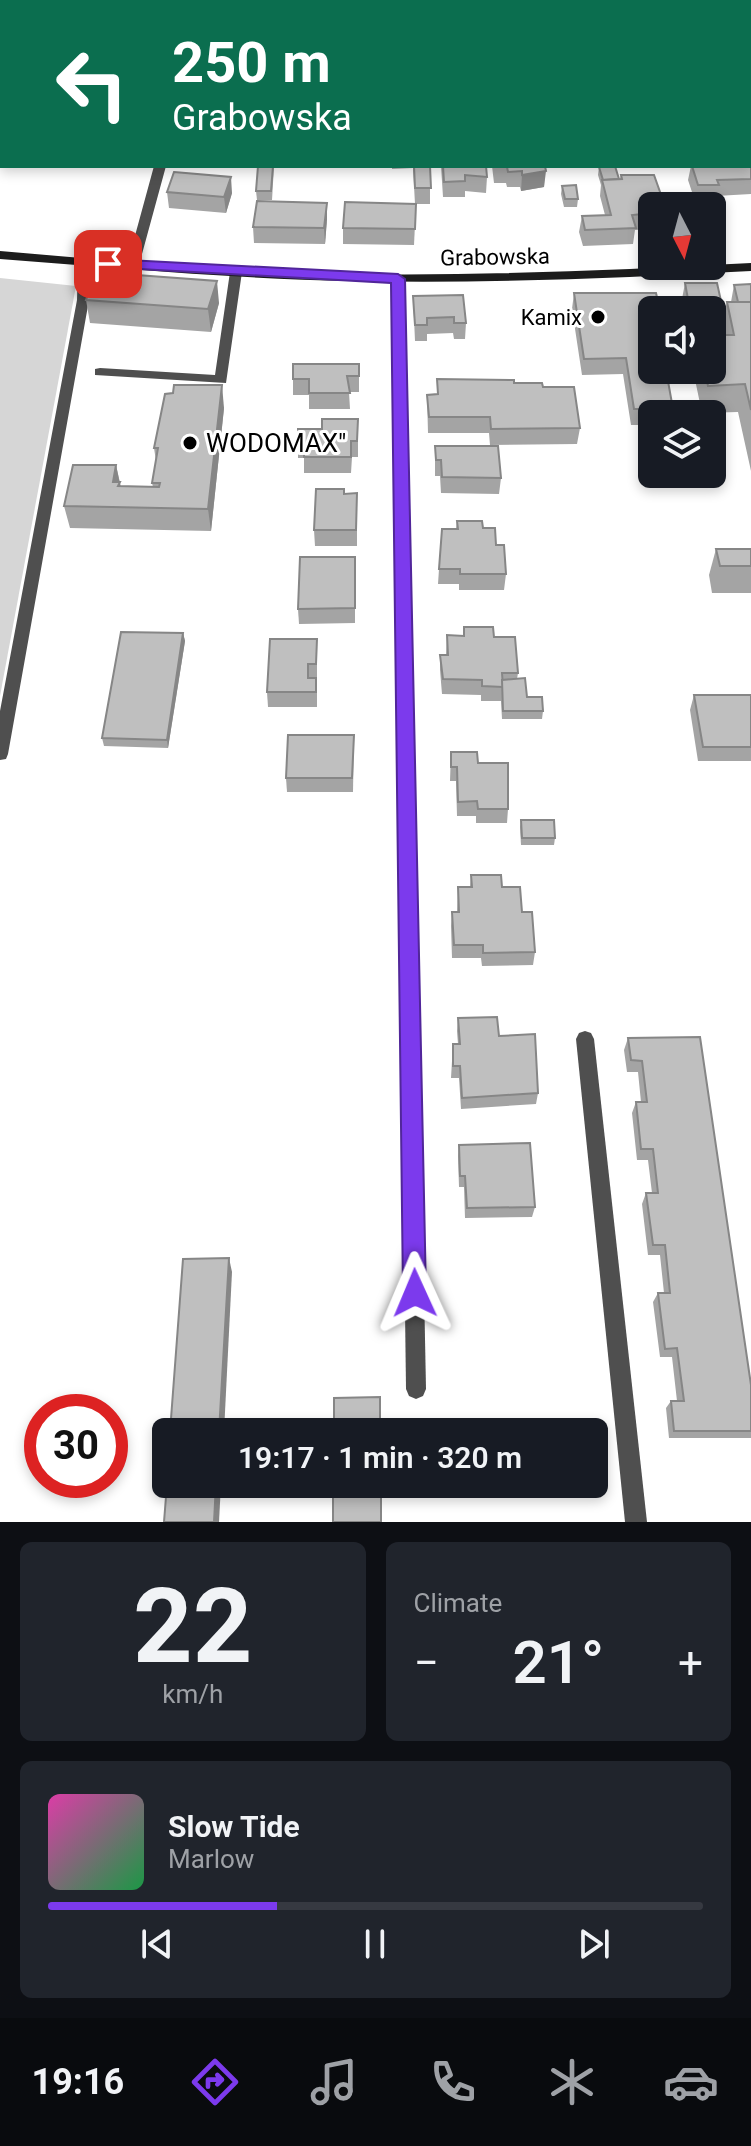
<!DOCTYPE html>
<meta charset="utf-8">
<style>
body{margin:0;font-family:Roboto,sans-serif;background:#20242c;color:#f1f3f6;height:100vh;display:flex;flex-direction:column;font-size:30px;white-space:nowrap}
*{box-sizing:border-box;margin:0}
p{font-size:26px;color:#9ea1a6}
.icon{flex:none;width:44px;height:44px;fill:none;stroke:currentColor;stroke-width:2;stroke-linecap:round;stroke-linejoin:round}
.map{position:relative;height:1522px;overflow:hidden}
.panel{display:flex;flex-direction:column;gap:20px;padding:20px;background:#0d0f14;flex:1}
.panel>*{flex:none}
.guide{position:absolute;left:0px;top:0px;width:752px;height:168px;box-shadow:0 4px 12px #0003;background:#0b6e4f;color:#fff;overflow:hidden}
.needle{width:52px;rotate:174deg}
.buttons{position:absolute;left:638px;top:192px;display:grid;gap:16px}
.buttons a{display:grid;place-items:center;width:88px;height:88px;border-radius:12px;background:#171b24;box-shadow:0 4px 12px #0003;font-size:40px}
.speed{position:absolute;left:24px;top:1394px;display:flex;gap:16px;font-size:40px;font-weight:700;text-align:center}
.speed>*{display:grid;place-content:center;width:104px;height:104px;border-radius:50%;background:#171b24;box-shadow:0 4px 12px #0003;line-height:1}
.speed .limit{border:12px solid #d22;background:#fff;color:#111}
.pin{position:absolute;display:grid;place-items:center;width:68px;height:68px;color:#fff;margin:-34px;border-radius:16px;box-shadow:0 4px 12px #0006}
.me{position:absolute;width:88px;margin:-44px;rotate:359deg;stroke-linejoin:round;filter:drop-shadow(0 0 6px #0008)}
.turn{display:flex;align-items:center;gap:28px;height:168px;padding:0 40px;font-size:36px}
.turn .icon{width:104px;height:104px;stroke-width:2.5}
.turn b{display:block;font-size:56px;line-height:68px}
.big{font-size:60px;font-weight:600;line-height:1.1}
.panel .widget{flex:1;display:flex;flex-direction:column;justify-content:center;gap:12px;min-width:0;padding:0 28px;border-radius:12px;background:#20242c}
.panel .dial{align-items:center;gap:0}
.dial b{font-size:104px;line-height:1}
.song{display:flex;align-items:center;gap:24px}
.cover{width:96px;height:96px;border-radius:12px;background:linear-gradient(135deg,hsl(320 70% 55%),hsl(140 70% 35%))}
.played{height:8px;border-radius:4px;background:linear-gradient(90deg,#7c3aed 35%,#363941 35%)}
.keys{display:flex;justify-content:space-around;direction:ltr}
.heat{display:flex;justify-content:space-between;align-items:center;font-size:44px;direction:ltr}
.panel .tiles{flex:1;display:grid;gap:20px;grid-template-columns:1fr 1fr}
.widget:last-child{grid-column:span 2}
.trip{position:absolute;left:152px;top:1418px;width:456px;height:80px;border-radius:12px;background:#171b24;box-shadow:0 4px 12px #0003;font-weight:600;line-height:80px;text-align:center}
.menu{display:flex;height:128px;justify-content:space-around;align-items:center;background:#090b0e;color:#9ea1a6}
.menu .icon{width:56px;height:56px}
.menu .on{color:#7c3aed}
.menu b{font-size:36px;color:#f1f3f6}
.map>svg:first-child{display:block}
</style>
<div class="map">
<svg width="751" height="1522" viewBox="0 0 751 1522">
<rect width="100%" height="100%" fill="#fff"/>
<polygon fill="#d6d6d6" points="0,278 76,286 0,696"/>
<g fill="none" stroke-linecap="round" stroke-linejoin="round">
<g fill="#4f4f4f" fill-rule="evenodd">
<polygon points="154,166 166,166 139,265 133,269 127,265"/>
<polygon points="84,258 90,262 89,300 8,754 6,759 0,760 0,711 77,300 78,262"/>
<polygon points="236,268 242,272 226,383 95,375 95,369 100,368 215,375 230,272"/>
<polygon points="585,1031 591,1033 594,1039 647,1522 625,1522 576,1039 579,1033"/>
</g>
<polygon fill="#4f4f4f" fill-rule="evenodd" points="398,275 404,279 426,1389 423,1396 416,1399 409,1396 406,1389 392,279"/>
<path fill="#1c1c1c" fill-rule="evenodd" d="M0,251C117,261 234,272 351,274C485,276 619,270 751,263V271C618,278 484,284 351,281C234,279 117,268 0,259Z"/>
</g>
<g fill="#a4a4a4">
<polygon points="0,0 28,0 28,2 2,2 2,44 0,44"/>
<rect x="290" y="0" width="25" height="2"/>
<rect x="531" y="0" width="41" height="2"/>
<polygon points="583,0 615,0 615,2 584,2"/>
<polygon points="680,0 736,0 735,2 680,2"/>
<polygon points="751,162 751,194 716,196 715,200 695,201 688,180 691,166 750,166"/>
<polygon points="274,166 272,200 257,200 256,191"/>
<polygon points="392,166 430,166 430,204 415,204 413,168 392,169"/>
<polygon points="441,166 486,166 487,177 486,193 465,191 465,197 443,197"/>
<polygon points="492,166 545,166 544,187 521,191 520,187 507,187 506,183 494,183"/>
<polygon points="599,167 619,179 620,179 621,175 652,206 652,229 635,230 633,244 583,246 579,232 582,216 605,215 600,196 601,185 598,175"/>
<polygon points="562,186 578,199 577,207 564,207 561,194"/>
<polygon points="167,192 232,193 226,213 169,208"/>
<polygon points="327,203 327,219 325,244 254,243 253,227"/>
<polygon points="416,204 414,245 343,244 343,228"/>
<polygon points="685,283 723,310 720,326 712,326 712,310 684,310 682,299"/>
<polygon points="751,284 751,471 738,412 702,413 693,370 712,370 722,335 720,329 727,302 731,302 734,285"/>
<polygon points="574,293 652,310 673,409 672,414 652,414 652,425 631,425 623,374 582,375 572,309"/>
<polygon points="413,296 466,323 465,339 454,339 453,333 427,334 427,341 415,341"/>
<polygon points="86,300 219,303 211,332 90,323"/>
<polygon points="359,364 359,392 349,392 350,409 309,409 309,395 293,395 293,379"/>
<polygon points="437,379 514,383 543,387 580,428 577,444 490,445 489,433 428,433 427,395 437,394"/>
<polygon points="224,408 211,531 70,528 64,506 116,465 121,487 153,487 152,483 156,461 154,448"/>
<polygon points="358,419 358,457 352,457 351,473 304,473 304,458 298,458 298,442 322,429"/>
<polygon points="435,446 501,478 499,494 441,493 440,476 435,476"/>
<polygon points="357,493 357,546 315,546 314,530 344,494"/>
<polygon points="457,521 483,528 496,545 506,574 504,590 459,590 459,584 438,584 439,569 456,529"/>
<polygon points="716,549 751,549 751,593 712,593 709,575"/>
<polygon points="355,557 355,623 299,624 298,609"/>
<polygon points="464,627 494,637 518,673 517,679 527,697 543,711 542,719 502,719 501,701 481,701 481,695 442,694 440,670 440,655 446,655 447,635 464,635"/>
<polygon points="183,633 185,641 168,748 104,746 102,738"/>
<polygon points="317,639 317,707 268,707 267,692"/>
<polygon points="694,695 751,695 751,761 698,761 690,710"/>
<polygon points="354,735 353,792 287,792 286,778"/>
<polygon points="451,752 478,763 508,809 507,823 476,823 476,816 457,816 456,781 450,781"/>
<polygon points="521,820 555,838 554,845 521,845 520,827"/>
<polygon points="471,875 502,887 522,912 535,952 533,965 482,966 481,958 452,958 451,926 452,912 457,912 458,887 470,887"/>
<polygon points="458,1018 499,1036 538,1093 536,1104 461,1109 459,1078 451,1078 453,1044 458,1044 457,1031"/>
<polygon points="700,1037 751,1385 751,1438 669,1438 666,1408 671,1401 677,1401 672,1357 660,1357 653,1302 658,1293 664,1293 660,1255 648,1255 642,1204 646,1193 652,1193 648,1160 637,1160 632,1113 636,1102 641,1102 638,1072 627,1072 624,1050 628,1038"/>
<polygon points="459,1145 535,1207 532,1217 465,1218 464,1187 459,1187 458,1156"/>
</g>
<g fill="#868686">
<polygon points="2,90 2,119 0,127 0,98"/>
<polygon points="546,171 544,187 521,191 522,175"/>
<polygon points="231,177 232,193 226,213 224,197"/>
<polygon points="327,203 327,219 325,244 324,228"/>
<polygon points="217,281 219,303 211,332 208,309"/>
<polygon points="222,385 224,408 211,531 208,509"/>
<polygon points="116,465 124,504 122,508 119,491 113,482"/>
<polygon points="183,633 185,641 168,748 167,740"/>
<polygon points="229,1258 232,1272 224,1432 219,1432"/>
<polygon points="216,1484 221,1484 219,1522 214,1522"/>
</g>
<g fill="#bfbfbf" stroke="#868686" stroke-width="2">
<polygon points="0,0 22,0 22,2 2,2 2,28 0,28"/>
<polygon points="270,0 282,0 282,2 269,2"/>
<polygon points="394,0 511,0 512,2 394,2"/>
<polygon points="659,0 669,0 670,2 659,2"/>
<polygon points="687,0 704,0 705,2 688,2"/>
<polygon points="712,0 729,0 730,2 712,2"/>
<polygon points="0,46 2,46 2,90 0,98"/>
<polygon points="750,162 751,162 751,179 717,180 719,185 698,185 692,166 750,166"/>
<polygon points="258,166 273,166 271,191 256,191"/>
<polygon points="414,166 430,166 431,188 415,188"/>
<polygon points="443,166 486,166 487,177 465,175 465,181 444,182"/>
<polygon points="495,166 545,166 546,171 522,175 522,171 508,172 507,167 495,167"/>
<polygon points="615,166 619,179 603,180 599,167"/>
<polygon points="174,172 231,177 224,197 167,192"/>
<polygon points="621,175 654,175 665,206 652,206 652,213 632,215 636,228 585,230 582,216 611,215 602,180 622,179"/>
<polygon points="576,185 578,199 565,199 562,186"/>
<polygon points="257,201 327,203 324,228 253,227"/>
<polygon points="345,202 416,204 415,229 343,228"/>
<polygon points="96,272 217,281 208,309 86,300"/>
<polygon points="685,283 717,283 723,310 690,310"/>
<polygon points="751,284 751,302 738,302 734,285"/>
<polygon points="574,293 656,293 660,310 652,310 652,370 666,370 673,409 634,409 626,358 584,359"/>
<polygon points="463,295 466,323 454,323 454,317 427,318 427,325 415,325 413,296"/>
<polygon points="727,302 751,302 751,410 745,384 708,386 705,370 712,370 712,335 734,335"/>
<polygon points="293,364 359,364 359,376 347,376 350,393 309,393 309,379 293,379"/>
<polygon points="437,379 514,380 514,383 542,383 543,387 574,387 580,428 491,429 490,417 429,417 427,395 438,394"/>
<polygon points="174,385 222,385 208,509 64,506 73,465 116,465 113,482 120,482 118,486 159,487 160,483 152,483 158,448 154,448 165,394 173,393"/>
<polygon points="322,419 358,419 357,441 351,441 351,457 304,457 304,442 298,442 298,429 322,429"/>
<polygon points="435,446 498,446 501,478 442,477 441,460 436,460"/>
<polygon points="316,489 344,489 344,494 357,493 356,530 314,530"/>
<polygon points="457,521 482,521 483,528 495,528 496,545 504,545 506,574 460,574 460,569 439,569 442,529 458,529"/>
<polygon points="716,549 751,549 751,566 720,566"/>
<polygon points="300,557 355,557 355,608 298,609"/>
<polygon points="464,627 493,627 494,637 515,637 518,673 502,673 503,687 482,686 482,680 443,679 440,655 448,655 447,635 464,636"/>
<polygon points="121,632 183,633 167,740 102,738"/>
<polygon points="270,639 317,639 316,664 308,664 308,678 316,678 316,692 267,692"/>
<polygon points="525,678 527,697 542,697 543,711 503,711 502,680"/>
<polygon points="694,695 751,695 751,747 703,747"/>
<polygon points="288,735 354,735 352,778 286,778"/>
<polygon points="451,752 477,752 478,763 508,763 508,809 478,809 477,801 458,802 457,767 451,767"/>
<polygon points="521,820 554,820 555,838 522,838"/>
<polygon points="471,875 501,875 502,887 520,887 522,912 532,912 535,952 483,953 483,945 454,945 452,912 459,912 458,887 472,887"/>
<polygon points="497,1017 499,1036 535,1034 538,1093 462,1098 460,1066 453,1066 453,1044 460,1044 458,1018"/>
<polygon points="700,1037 751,1385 751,1431 674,1431 671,1401 684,1401 677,1348 665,1349 658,1293 670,1293 665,1245 653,1245 646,1193 658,1193 653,1149 641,1149 636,1102 647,1102 642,1061 631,1060 628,1038"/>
<polygon points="530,1143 535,1207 467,1208 465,1176 460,1176 459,1145"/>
<polygon points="229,1258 219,1432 170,1432 183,1259"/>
<polygon points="380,1397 380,1432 334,1432 334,1398"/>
<polygon points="167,1484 216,1484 214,1522 164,1522"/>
<rect x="333" y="1484" width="48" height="38"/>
</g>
<polygon fill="#7c3aed" stroke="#51269a" stroke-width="2" points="108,259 398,274 405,279 426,1293 423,1302 415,1305 406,1302 403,1293 391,283 104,267 102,264"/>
<g fill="#000" stroke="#fff" stroke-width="3">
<circle cx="598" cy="317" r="8"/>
<circle cx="190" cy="443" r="8"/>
</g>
<g text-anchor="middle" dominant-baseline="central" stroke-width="6" stroke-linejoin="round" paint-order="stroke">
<g font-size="22" fill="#000" stroke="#fff">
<text transform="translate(495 257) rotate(-1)">Grabowska</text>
</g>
<g font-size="22" fill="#000" stroke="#fff" text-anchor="end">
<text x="582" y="317">Kamix</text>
</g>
<g font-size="26" fill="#000" stroke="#fff" text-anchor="start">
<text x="206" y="443">WODOMAX"</text>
</g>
</g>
</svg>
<div class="buttons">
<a><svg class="needle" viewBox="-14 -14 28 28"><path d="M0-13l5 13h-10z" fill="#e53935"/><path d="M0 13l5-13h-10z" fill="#9ea1a6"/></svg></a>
<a><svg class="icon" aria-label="sound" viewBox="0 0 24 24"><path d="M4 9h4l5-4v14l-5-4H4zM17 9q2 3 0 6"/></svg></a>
<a><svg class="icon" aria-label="layers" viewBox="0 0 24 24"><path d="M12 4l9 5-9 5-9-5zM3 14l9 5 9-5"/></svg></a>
</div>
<div class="speed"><div class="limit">30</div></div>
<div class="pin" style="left:108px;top:264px;background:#d93025"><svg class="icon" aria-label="arrive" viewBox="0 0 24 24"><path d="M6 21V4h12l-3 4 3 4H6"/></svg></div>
<svg class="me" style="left:415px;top:1293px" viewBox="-20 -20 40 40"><path d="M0-17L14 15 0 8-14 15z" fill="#7c3aed" stroke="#fff" stroke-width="4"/></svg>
<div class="trip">19:17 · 1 min · 320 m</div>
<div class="guide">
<div class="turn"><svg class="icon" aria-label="left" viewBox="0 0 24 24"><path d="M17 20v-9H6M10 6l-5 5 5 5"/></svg><div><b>250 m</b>Grabowska</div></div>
</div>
</div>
<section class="panel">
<div class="tiles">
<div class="widget dial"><b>22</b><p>km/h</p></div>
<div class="widget"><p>Climate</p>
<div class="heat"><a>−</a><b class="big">21°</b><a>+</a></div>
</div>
<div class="widget">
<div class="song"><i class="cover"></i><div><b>Slow Tide</b><p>Marlow</p></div></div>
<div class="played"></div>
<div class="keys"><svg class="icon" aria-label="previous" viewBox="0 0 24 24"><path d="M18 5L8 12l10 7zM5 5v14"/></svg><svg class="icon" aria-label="pause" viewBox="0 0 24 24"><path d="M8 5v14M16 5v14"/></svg><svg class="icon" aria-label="next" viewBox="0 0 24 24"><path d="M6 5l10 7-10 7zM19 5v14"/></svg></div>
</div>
</div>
</section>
<nav class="menu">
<b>19:16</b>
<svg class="icon on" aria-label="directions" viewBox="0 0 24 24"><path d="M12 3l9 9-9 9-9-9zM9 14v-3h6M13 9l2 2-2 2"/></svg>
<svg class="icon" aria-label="music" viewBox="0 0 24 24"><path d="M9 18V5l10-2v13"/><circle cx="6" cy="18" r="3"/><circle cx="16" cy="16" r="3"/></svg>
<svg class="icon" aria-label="phone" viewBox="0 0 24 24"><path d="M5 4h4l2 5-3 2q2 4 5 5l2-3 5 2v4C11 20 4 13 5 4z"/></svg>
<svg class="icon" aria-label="climate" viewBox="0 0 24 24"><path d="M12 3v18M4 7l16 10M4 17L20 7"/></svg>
<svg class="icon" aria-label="car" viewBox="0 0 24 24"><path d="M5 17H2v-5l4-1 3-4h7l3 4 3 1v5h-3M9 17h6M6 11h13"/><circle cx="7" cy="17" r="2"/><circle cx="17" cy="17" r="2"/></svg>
</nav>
